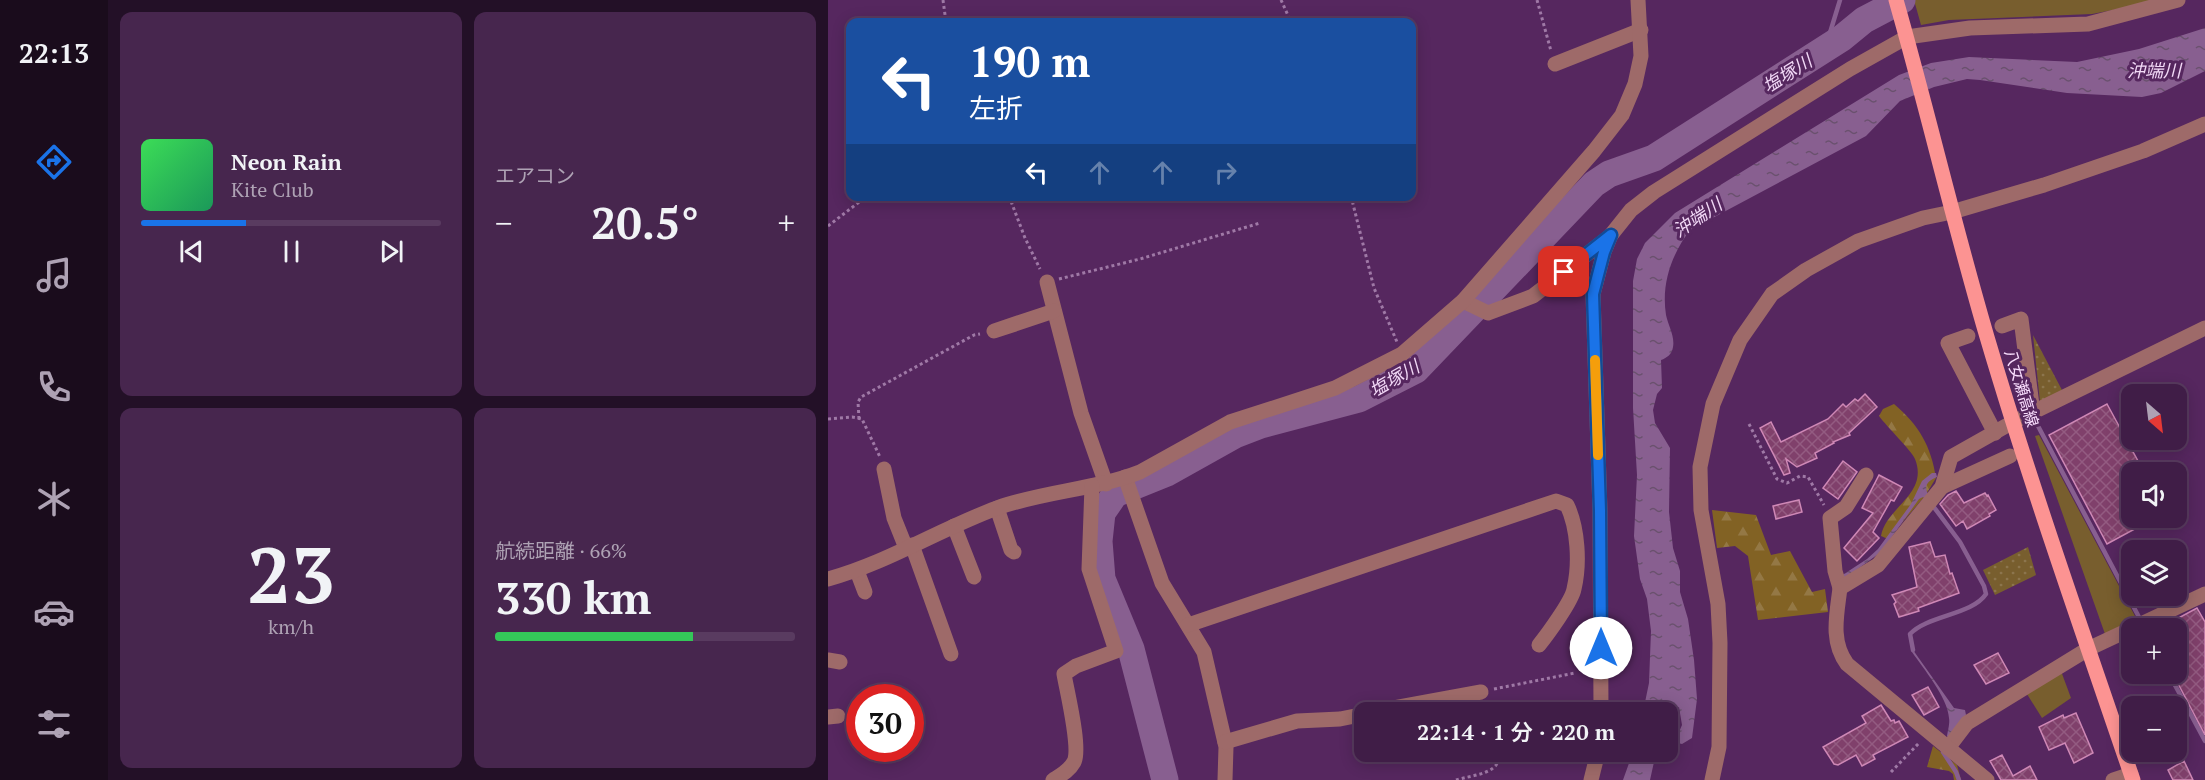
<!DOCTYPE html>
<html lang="ja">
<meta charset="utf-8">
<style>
body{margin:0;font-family:"PT Serif","Noto Sans JP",serif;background:#47264e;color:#f1f3f6;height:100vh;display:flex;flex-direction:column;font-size:22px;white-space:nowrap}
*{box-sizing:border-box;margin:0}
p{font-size:20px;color:#aea2b4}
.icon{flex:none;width:33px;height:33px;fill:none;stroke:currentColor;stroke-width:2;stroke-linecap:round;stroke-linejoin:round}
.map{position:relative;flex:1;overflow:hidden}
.details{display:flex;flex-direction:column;gap:12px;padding:12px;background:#231027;width:720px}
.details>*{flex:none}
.guide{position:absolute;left:18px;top:18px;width:570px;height:183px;border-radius:12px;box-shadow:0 3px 15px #0003,0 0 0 2px #593b60;background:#1a4fa0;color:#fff;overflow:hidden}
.needle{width:39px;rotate:152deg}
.fabs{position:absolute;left:1293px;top:384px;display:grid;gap:12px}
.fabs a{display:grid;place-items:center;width:66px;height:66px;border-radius:12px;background:#401d47;box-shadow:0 3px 15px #0003,0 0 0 2px #593b60;font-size:30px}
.speed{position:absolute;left:18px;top:684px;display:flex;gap:12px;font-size:30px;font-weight:700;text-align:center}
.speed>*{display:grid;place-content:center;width:78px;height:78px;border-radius:50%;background:#401d47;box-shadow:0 3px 15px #0003,0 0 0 2px #593b60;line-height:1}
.speed .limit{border:9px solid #d22;background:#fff;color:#111}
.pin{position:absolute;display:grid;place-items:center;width:51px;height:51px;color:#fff;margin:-26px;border-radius:12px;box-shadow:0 3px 9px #0006}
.me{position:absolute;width:66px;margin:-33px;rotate:0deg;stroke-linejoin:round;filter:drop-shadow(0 0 4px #0008)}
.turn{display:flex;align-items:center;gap:21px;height:126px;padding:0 24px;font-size:27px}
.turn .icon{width:78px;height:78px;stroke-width:2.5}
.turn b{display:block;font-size:42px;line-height:51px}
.lanes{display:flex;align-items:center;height:57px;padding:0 24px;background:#0003;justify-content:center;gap:30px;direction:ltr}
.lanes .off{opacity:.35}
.big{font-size:45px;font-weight:600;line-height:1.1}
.details .card{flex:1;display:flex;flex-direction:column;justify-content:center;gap:9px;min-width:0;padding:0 21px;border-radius:12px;background:#47264e}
.details .dial{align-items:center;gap:0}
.dial b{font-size:78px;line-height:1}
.song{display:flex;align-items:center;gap:18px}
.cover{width:72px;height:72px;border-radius:9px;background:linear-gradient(135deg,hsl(130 70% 55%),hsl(150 70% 35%))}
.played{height:6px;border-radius:3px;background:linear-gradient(90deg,#1a73e8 35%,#593b60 35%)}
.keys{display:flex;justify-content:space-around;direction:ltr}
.heat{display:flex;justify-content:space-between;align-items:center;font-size:33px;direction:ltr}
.charge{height:9px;border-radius:4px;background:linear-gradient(90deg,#34c759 66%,#593b60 0)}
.details .tiles{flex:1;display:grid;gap:12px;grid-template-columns:repeat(2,1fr)}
.trip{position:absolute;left:526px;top:702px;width:324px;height:60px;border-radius:12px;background:#401d47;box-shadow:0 3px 15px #0003,0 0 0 2px #593b60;font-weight:600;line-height:60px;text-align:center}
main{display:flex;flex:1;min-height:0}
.dock{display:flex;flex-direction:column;width:108px;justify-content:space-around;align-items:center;background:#1a0c1c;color:#aea2b4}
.dock .icon{width:42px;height:42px}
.dock .on{color:#1a73e8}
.dock b{font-size:27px;color:#f1f3f6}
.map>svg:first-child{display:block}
</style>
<main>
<nav class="dock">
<b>22:13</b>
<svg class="icon on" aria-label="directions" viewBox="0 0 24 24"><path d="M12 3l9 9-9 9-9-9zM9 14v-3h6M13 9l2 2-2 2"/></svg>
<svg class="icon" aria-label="music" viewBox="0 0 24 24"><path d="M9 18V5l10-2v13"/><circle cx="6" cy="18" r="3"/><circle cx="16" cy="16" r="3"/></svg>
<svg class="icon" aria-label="phone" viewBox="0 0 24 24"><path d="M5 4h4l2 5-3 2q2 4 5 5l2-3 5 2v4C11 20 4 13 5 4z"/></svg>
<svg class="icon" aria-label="climate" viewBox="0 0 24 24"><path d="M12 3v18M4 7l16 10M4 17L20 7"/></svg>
<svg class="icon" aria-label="car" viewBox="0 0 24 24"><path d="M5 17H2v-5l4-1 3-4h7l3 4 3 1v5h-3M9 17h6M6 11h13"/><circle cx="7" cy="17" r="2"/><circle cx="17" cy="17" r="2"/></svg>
<svg class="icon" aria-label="filters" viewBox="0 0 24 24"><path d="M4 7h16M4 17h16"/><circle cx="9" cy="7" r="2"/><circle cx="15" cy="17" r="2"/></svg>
</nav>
<section class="details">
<div class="tiles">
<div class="card">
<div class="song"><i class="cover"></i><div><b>Neon Rain</b><p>Kite Club</p></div></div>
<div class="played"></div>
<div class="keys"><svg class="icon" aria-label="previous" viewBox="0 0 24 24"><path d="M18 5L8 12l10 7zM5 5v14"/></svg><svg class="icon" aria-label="pause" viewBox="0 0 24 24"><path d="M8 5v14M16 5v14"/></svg><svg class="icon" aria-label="next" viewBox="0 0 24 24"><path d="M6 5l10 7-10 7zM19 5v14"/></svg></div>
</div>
<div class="card"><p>エアコン</p>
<div class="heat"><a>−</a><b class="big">20.5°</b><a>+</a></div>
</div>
<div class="card dial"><b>23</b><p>km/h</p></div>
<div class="card"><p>航続距離 · 66%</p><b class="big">330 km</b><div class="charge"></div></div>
</div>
</section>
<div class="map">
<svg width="1377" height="780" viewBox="0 0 1377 780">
<defs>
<pattern id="grass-dots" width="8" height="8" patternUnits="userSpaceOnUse" patternTransform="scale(1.5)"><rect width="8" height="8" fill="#785e2e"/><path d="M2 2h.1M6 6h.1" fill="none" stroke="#8c754d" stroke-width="1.8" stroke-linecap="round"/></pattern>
<pattern id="forest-firs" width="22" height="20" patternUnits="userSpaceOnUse" patternTransform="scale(1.5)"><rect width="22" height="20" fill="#826224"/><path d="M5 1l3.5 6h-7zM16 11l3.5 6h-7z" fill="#947845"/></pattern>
<pattern id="water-ripples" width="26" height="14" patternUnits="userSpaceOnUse" patternTransform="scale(1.5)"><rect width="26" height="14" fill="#885f90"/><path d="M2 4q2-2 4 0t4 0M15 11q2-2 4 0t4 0" fill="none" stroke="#6a516e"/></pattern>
<pattern id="building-cross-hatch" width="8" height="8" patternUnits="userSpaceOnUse" patternTransform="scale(1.5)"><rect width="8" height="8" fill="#80406b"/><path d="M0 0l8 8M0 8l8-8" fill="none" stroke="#935b81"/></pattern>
</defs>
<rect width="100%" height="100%" fill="#56275f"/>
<g fill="url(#grass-dots)">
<polygon points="1205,335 1235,392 1212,402"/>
<polygon points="1200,547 1208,575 1167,595 1155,570"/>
</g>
<g fill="url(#forest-firs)">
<path d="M1066,404C1091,425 1103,446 1108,478L1097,496L1060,539L1053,536C1058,507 1101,494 1087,459C1084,451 1059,427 1051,416L1055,409Z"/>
<polygon points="884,510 928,515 943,555 962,551 984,592 997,589 1000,612 930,620 920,556 907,546 889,548"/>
<polygon points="1105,746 1129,765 1133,780 1126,780 1125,774 1121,771 1099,767"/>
</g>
<g fill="#785e2e">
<polygon points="1086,0 1337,0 1264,14 1121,20 1093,25"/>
<polygon points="1211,435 1308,618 1277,634 1207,436"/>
<polygon points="1233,671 1243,698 1214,718 1197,691"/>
</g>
<g fill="url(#water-ripples)">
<path d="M1377,28V71L1333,93L1314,97L1239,93L1152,80L1139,79L1106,87L1072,101L1038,136L862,230C844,254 833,283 838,315C840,325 847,336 845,347C844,354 839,358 833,360L834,388L829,394L825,410L827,423L842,448L841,512L845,548L852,571V592L860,619L866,660L869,699L864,738L854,744L850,743L848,739L854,725L851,707L843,711L840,734V712H815L821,683L823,631L819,599L812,579L806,536L809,475L805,408V281L809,259L817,243L847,213L1071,75L1103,63L1141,57L1249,62L1311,49Z"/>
<path d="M1104,473H1108L1109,477C1092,484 1098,492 1107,505L1105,506L1095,497L1091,499L1053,552L1016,579L1013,576L1039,559L1050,549L1083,504L1094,481Z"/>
<path d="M1085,650L1126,708L1137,710L1138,715L1124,740L1119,736C1120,730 1122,723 1121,718C1120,698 1095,668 1084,652Z"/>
<polygon points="805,752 832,752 826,762 822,780 795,780"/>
</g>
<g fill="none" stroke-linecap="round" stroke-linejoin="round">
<g stroke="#885f90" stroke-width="4.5">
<polyline points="997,49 1012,0"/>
<polyline points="1210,426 1312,619"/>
<path d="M1085,650L1082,634C1100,615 1144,615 1158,594L1156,586L1132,542L1105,506"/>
<polyline points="1341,674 1377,741"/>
<polyline points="1115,752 1128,772 1131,780"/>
</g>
<polyline stroke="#885f90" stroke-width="27" points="337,780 303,649 274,579 271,541 274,513 287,494 339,473 407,435 433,425 531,399 588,370 766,184 781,174 826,158 1014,38 1036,20 1074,0"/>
</g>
<g fill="url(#building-cross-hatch)" stroke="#cf88b6" stroke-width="1.5">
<polygon points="1037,394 1049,407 1021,433 1022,435 1005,442 1006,443 987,453 989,458 969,467 958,459 962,473 956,475 932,428 943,422 953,442 1000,419 1015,404 1018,407 1027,399 1030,401"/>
<polygon points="1279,404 1316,472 1304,472 1304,518 1327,518 1279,544 1221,435"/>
<polygon points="1015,461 1029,472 1010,499 995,488"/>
<polygon points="1051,475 1074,487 1066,501 1063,500 1045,532 1051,538 1029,561 1016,548 1045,513 1034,508"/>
<polygon points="1128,491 1136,503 1157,493 1159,496 1160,495 1168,510 1161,514 1162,516 1139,529 1135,521 1128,526 1112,504 1120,495"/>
<polygon points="971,500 974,512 948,519 945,506"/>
<polygon points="1102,542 1107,557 1117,555 1122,574 1124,573 1131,593 1090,608 1091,611 1071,617 1066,604 1068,602 1064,595 1089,587 1081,547"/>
<polygon points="1369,608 1377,622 1377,735 1345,674 1348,674 1348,628 1332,628"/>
<polygon points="1170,653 1181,673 1158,684 1146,665"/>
<polygon points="1100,687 1111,707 1096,715 1084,695"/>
<polygon points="1053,705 1063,721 1066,720 1067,723 1071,721 1080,737 1045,755 1047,759 1034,766 1028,755 1010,765 1006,764 995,747 1038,723 1034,716"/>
<polygon points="1248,713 1265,753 1246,763 1237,743 1221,750 1211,727 1235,715 1236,718"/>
<polygon points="1174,755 1185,776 1202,766 1209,780 1173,780 1162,761"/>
<polygon points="1356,761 1365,780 1345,780 1340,770"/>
</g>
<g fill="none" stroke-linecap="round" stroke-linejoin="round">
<g stroke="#9f79a6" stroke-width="3" stroke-dasharray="3 3" stroke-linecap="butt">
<polyline points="115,0 118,22"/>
<polyline points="453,0 463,22"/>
<polyline points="709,0 723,51"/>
<polyline points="181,196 197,238 212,269"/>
<polyline points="523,196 546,288 569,342"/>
<polyline points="0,226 39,196"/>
<polyline points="231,279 312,259 432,223"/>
<polyline points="0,419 24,417 34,419 52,457"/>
<polyline points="31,419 30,402 33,397 146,335 152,334"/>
<polyline points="921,424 949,479 959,483 972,476 980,477 996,505"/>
<polyline points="666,689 747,673"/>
<polyline points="661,702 664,712"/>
<polyline points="1063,772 1091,743"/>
<path d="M628,780C644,775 675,774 671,752"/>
</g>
<g stroke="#9e6a69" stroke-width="15">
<polyline points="727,64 813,30"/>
<polyline points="219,282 253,413 278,484"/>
<polyline points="635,301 660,313 705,296 781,237"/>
<polyline points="1174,326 1193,319 1205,413"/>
<polyline points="166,331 226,311"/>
<polyline points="1140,336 1120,343 1167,433"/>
<polyline points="56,469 66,518 78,548"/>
<polyline points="297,477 334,583 376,652 398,747 397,780"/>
<polyline points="1114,487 1182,456"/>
<polyline points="169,508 183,550 186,552"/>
<polyline points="126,526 146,577"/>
<polyline points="84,545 123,654"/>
<polyline points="29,571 37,592"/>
<path d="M0,579C59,563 112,529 169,508C216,491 266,490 312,472L402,422L507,388L574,354L635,301L766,151L794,115L807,84L813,56L810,0"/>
<polyline points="1012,588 1007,571 1002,518 1018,507 1038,475"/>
<path d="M360,625L728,501L739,505C750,528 752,564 746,589C744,601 719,635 711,645"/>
<polyline points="0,660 12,662"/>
<polyline points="544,712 653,692"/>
<polyline points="773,712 772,511 765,294 776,252 783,235 803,210 826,192 1022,69 1079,37 1142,28 1260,24 1350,0"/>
<polyline points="0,717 10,716"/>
<polyline points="397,742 469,721 512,719 537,714"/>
<polyline points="1120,748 1139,723 1260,649 1377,594"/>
<path d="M225,780C233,775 241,771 246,762C253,748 239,692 236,674L248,666L288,651L261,569L264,486"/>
<polyline points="763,780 770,752"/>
<polyline points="884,780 891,747 892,643 890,604 873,510 872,467 885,404 912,340 944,294 978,270 1030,241 1095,218 1124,212 1216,185 1315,151 1377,124"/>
<path d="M1159,780L1019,664C1002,641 1009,614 1012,588L1050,565L1114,487L1123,457L1185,422L1377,328"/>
<polyline points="1285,780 1303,774"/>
</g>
<path stroke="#fc9392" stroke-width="15" d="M1068,0C1100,112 1126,225 1159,337C1203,486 1255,633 1305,780"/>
</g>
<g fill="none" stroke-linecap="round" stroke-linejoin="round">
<defs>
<polyline id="route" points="736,272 783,235 776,252 765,294 772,511 773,648"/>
</defs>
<use href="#route" stroke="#114b97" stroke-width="15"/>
<use href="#route" stroke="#1a73e8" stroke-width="10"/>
<polyline stroke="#f59e0b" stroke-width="10" points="767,360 770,455"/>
</g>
<g text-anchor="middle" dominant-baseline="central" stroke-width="6" stroke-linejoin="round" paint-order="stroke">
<g font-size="16" fill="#f9defe" stroke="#56275f">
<text transform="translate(1194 388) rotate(73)">八女瀬高線</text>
</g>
<g font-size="18" font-style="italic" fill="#f2d9f7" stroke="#56275f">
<text x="1326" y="70">沖端川</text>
<text transform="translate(959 73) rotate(-32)">塩塚川</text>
<text transform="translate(869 217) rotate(-34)">沖端川</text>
<text transform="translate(566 378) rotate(-30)">塩塚川</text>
</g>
</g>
</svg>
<div class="fabs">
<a><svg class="needle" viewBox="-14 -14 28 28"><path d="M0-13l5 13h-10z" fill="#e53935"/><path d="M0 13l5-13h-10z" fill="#aea2b4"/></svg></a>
<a><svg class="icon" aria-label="sound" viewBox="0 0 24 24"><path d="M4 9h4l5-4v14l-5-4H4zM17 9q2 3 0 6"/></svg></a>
<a><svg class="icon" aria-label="layers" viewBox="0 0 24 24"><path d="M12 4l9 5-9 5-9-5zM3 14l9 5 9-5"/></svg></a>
<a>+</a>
<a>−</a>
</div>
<div class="speed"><div class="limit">30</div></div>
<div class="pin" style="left:736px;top:272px;background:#d93025"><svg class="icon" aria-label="arrive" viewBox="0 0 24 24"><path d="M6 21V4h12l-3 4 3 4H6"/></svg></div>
<svg class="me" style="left:773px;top:648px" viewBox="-20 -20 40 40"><circle r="19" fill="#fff"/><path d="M0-13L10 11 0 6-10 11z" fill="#1a73e8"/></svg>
<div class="trip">22:14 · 1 分 · 220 m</div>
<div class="guide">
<div class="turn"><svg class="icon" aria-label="left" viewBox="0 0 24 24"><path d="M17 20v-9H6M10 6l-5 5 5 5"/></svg><div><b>190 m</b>左折</div></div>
<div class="lanes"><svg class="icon" aria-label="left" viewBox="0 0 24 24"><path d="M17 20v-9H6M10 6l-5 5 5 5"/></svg><svg class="icon off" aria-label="ahead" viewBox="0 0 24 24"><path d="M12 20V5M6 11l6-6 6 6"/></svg><svg class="icon off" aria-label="ahead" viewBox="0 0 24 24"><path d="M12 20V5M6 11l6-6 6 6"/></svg><svg class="icon off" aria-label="right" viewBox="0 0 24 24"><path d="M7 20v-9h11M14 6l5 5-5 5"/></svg></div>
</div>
</div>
</main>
